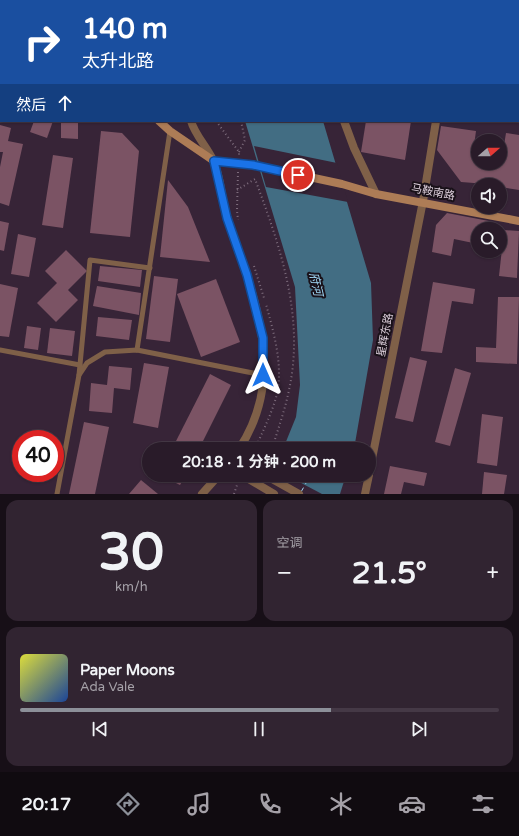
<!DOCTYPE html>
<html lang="zh">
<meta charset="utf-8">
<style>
body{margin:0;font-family:"Varela Round","Noto Sans SC",sans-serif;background:#312431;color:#f1f3f6;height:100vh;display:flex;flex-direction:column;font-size:15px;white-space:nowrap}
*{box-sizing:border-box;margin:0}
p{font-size:13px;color:#a5a1a8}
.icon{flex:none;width:22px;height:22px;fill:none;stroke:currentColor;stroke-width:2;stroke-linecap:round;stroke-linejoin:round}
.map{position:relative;height:494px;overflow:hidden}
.panel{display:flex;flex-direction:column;gap:6px;padding:6px;background:#170f17;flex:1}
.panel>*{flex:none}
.top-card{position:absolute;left:0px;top:0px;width:519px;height:122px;box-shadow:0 1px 3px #0004,0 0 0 1px #453946;background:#1a4fa0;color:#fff;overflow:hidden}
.needle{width:26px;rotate:70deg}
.tools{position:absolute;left:471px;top:134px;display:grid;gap:8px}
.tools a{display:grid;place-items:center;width:36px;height:36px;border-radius:50%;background:#291b29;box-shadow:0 1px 3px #0004,0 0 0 1px #453946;font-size:20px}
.speed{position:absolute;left:12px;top:430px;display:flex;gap:8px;font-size:20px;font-weight:700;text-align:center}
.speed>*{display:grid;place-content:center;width:52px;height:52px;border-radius:50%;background:#291b29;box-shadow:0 1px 3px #0004,0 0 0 1px #453946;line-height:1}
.speed .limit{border:6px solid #d22;background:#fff;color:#111}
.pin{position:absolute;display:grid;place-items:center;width:34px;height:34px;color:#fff;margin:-17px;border:2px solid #fff;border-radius:50%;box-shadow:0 1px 4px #0007}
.me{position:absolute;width:44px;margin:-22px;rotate:0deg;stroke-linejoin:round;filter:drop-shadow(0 0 3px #0008)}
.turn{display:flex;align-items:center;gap:14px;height:84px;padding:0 16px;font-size:18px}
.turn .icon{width:52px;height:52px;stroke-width:2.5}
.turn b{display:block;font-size:28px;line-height:34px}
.then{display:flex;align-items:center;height:38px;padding:0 16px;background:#0003;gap:8px;font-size:15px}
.big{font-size:30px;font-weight:700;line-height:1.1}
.panel .widget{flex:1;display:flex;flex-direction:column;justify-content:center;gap:6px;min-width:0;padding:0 14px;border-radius:12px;background:#312431}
.panel .dial{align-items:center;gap:0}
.dial b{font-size:52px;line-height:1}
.song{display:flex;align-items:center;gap:12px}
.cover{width:48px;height:48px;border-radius:6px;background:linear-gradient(135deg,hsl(60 70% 55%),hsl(220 70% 35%))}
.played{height:4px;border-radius:2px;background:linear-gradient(90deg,#8c9099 65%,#453946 65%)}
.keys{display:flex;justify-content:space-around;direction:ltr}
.heat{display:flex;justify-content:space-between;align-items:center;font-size:22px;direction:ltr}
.panel .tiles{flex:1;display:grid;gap:6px;grid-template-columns:1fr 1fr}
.widget:last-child{grid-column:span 2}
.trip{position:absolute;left:142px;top:442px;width:234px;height:40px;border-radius:20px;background:#291b29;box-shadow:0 1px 3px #0004,0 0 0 1px #453946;font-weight:700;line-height:40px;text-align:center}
.tabs{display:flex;height:64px;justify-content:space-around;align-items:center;background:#100b10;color:#a5a1a8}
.tabs .icon{width:28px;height:28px}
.tabs .on{color:#8c9099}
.tabs b{font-size:18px;color:#f1f3f6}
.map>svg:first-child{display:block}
</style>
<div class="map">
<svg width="519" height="494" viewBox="0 0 519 494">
<rect width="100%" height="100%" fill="#372437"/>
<g fill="#426d83">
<polygon points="245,121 323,121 371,283 373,340 354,449 283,449 296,417 300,385 295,287"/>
<polygon points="273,475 346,475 340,494 266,494"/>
</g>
<g fill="#372437">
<polygon points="254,146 337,163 348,202 266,187"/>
<polygon points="271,475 286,475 322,494 264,494"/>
</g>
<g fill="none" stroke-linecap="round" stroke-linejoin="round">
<polyline stroke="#a1d9f7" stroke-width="1" stroke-dasharray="5 4" stroke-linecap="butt" points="301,492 310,476"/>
</g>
<g fill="#7b5364">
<polygon points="34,121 53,121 47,138 30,132"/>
<polygon points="61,121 78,121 78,139 61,138"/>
<polygon points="366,121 411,121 405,160 361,152"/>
<polygon points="0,125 11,128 8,141 23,144 9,206 0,203 0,167 3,152 0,152"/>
<polygon points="441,126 476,131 472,160 478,161 478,163 501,164 506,133 519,135 519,190 500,187 500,185 461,182 437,150"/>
<polygon points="101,131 122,133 139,151 130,237 90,233"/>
<polygon points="53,155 73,158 63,228 42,225"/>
<polygon points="168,180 188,207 210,262 160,257"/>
<polygon points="447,213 489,221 487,229 478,229 478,244 454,239 451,256 432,252 436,225"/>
<polygon points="0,221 9,223 4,251 0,250"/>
<polygon points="504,230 519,231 517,278 499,276"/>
<polygon points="18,234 36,238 29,277 11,274"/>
<polygon points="66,250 87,271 68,290 78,300 56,322 37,303 57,283 45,271"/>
<polygon points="100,266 142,270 140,287 98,281"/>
<polygon points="154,276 178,279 170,342 146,339"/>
<polygon points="216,279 240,342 201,357 177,294"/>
<polygon points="433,282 475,289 473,304 452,301 442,353 421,351"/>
<polygon points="0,284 18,288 9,337 0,336"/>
<polygon points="97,286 141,293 139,315 93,306"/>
<polygon points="498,297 519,297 517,364 476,362 476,347 496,348"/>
<polygon points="98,317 132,320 129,340 96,336"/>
<polygon points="27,326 41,328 38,350 24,348"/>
<polygon points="50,328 75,331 72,356 47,353"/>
<polygon points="410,357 427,361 413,422 395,418"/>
<polygon points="144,363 169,367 158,428 133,423"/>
<polygon points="109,366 132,368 130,390 114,388 112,413 89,411 91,383 107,385"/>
<polygon points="455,368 471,373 450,446 435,442"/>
<polygon points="210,374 231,385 199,449 172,449"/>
<polygon points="482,414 503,417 497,466 477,463"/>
<polygon points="84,422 109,427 95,494 69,494"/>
<polygon points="390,466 427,473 424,486 404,482 401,494 384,494"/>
<polygon points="484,472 507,475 504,494 482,494"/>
<polygon points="160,475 186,475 180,485"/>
<polygon points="141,480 158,494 129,494"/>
</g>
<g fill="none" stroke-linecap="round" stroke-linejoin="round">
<g stroke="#7d6c7c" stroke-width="2" stroke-dasharray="1 3" stroke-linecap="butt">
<polyline points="194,0 194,1"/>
<polyline points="221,0 221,1"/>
<polyline points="216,121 239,152 239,156"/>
<polyline points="239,152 245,140 241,121"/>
<polyline points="238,172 237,210 238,220"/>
<path d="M237,190L255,179C280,246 305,317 289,390C285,410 278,429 272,449H271"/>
<polyline points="254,266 264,298"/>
<path d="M255,449C262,433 270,417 275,401C285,370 274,334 266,304"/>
<polyline points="234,494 238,482"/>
</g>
<g stroke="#7f6048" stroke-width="5">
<polyline points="0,350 80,365"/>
<polyline points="137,350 170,131"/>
<polyline points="79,375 90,260 150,268"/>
<polyline points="57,494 79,375 87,363 105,352 137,350 263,375"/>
</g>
<g stroke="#7f6048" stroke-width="8">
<polyline points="322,0 322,1"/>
<polyline points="96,1 96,0"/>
<polyline points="456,1 456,0"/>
<polyline points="344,121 354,148 376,194"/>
<polyline points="369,474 423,201 436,121"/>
<polyline points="242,475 274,494"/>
<polyline points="265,475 299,494"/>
<polyline points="365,494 369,475"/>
</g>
<g stroke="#7f6048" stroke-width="8">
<polyline points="171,0 171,1"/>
<path d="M191,121C195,135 207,147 213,160C222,178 221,201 228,220C253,295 289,374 239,449"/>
<polyline points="202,494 219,475"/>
</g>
<g stroke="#ad7c56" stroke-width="8">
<polyline points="0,6 1,6"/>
<polyline points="159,121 170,131 214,161 253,165 342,184 376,194 519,221"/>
</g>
</g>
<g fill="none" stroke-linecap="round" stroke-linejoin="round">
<defs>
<polyline id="route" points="263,375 263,338 247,275 227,218 214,161 253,165 298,175"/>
</defs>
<use href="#route" stroke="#114b97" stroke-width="10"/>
<use href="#route" stroke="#1a73e8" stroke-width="7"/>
</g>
<g text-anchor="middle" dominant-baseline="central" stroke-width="4" stroke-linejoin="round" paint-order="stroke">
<g font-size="11" fill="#ded1dd" stroke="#191119">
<text transform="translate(433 192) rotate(11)">马鞍南路</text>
<text transform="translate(385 335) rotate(-79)">星辉东路</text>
</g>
<g font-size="12" font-style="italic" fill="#a1d9f7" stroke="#191119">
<text transform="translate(316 284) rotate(77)">府河</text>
</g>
</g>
</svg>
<div class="tools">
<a><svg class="needle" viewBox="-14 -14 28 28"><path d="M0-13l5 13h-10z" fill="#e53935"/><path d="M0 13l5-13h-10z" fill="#a5a1a8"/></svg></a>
<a><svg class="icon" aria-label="sound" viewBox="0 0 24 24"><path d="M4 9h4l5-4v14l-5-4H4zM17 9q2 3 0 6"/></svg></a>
<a><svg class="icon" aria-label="search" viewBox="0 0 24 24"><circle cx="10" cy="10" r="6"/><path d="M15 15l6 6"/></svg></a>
</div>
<div class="speed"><div class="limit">40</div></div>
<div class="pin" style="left:298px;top:175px;background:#d93025"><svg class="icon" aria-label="arrive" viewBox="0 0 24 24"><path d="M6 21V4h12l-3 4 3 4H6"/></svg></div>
<svg class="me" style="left:263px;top:375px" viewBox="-20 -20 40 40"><path d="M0-17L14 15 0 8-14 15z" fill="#1a73e8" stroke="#fff" stroke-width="4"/></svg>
<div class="trip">20:18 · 1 分钟 · 200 m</div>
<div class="top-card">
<div class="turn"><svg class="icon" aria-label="right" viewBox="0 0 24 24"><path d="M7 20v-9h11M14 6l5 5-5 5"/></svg><div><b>140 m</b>太升北路</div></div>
<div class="then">然后<svg class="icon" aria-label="ahead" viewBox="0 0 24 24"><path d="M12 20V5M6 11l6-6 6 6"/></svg></div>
</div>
</div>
<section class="panel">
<div class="tiles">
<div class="widget dial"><b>30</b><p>km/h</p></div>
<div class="widget"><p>空调</p>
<div class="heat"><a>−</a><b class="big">21.5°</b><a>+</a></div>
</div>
<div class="widget">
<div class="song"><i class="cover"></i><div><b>Paper Moons</b><p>Ada Vale</p></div></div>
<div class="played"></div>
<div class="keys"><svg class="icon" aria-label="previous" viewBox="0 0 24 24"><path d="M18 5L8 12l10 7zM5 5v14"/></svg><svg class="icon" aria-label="pause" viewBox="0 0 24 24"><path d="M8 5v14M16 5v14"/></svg><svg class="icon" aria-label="next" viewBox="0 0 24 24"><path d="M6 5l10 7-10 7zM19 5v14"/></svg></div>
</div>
</div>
</section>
<nav class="tabs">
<b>20:17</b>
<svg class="icon on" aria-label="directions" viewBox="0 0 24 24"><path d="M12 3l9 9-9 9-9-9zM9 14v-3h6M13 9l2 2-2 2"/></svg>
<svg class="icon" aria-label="music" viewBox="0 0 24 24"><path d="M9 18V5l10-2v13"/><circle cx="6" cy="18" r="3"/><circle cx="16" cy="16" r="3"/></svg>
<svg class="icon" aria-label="phone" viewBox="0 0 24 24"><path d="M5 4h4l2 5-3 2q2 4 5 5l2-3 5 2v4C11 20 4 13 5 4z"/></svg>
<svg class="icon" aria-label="climate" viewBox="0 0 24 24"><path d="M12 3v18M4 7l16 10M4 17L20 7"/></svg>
<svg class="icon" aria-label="car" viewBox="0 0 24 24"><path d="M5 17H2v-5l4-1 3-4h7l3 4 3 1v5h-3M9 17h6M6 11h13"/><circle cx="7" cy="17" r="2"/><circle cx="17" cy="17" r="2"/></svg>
<svg class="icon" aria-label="filters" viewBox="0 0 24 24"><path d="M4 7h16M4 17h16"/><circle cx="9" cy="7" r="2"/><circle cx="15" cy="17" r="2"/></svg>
</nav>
